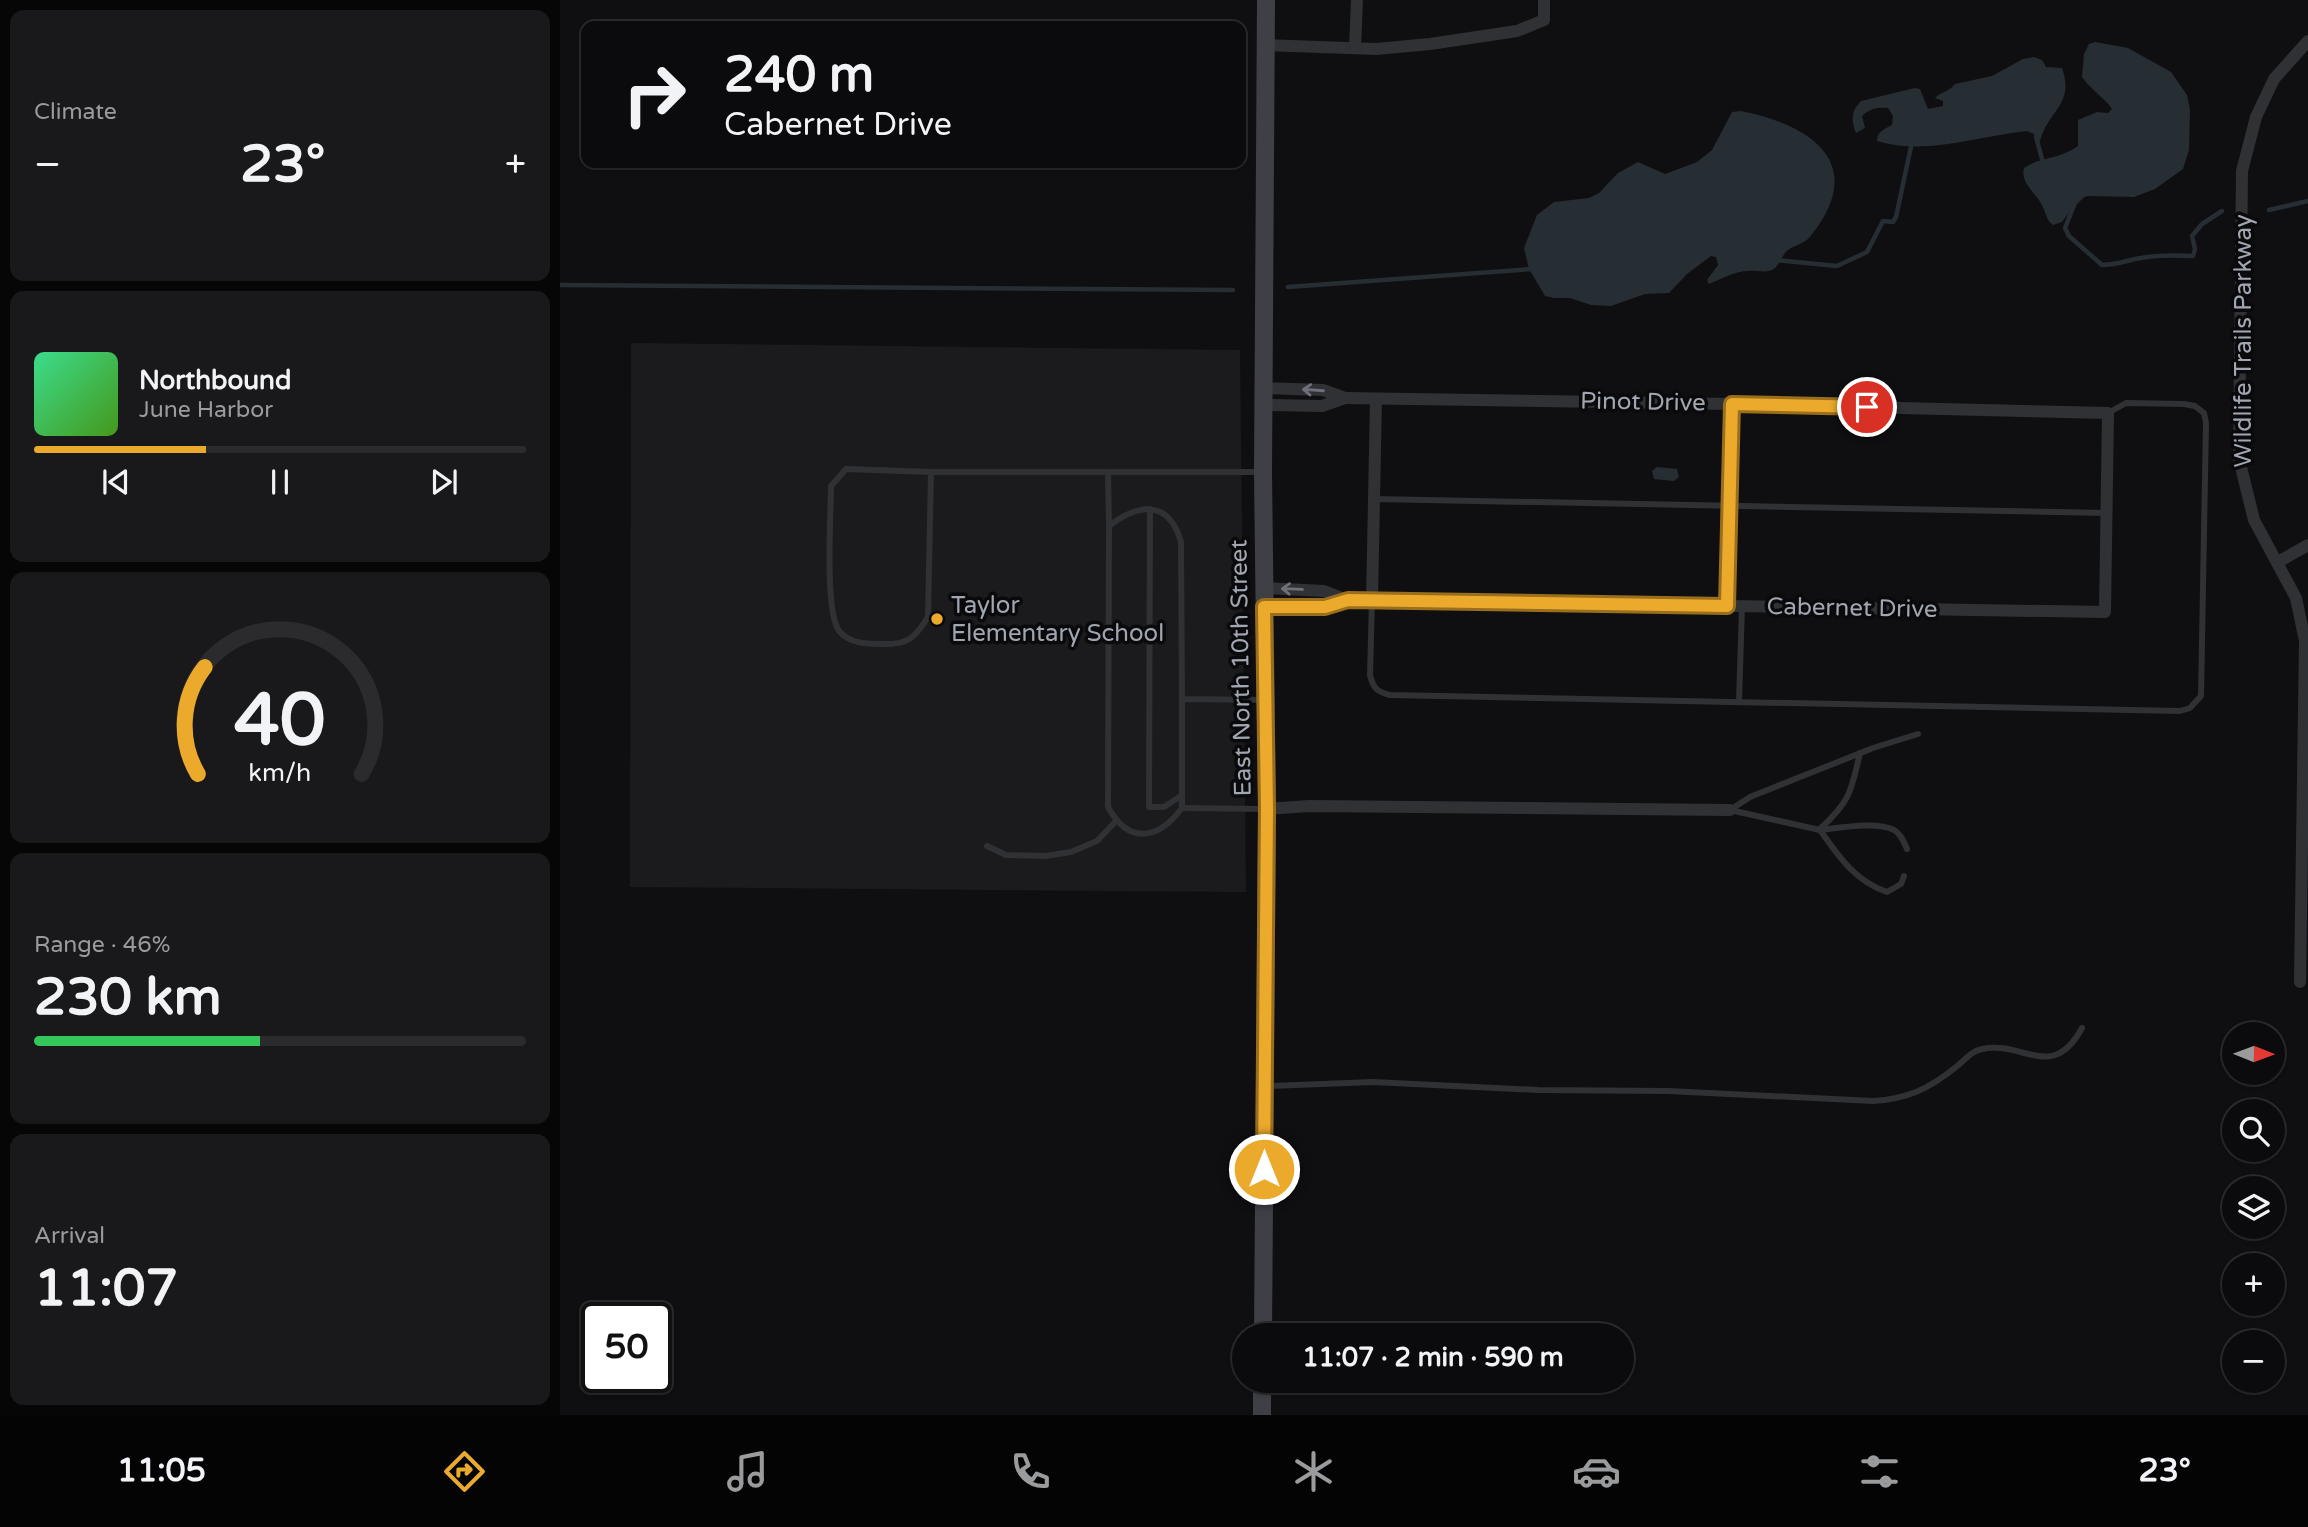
<!DOCTYPE html>
<meta charset="utf-8">
<style>
body{margin:0;font-family:"Varela Round",sans-serif;background:#19191b;color:#f1f3f6;height:100vh;display:flex;flex-direction:column;font-size:26px;white-space:nowrap}
*{box-sizing:border-box;margin:0}
p{font-size:23px;color:#9a9b9d}
.icon{flex:none;width:38px;height:38px;fill:none;stroke:currentColor;stroke-width:2;stroke-linecap:round;stroke-linejoin:round}
.map{position:relative;flex:1;overflow:hidden}
.sheet{display:flex;flex-direction:column;gap:10px;padding:10px;background:#060607;width:560px}
.sheet>*{flex:none}
.banner{position:absolute;left:21px;top:21px;width:665px;height:147px;border-radius:14px;box-shadow:0 2px 5px #0004,0 0 0 2px #2b2b2e;background:#0b0b0d;color:#f1f3f6;overflow:hidden}
.needle{width:46px;rotate:91deg}
.buttons{position:absolute;left:1662px;top:1022px;display:grid;gap:14px}
.buttons a{display:grid;place-items:center;width:63px;height:63px;border-radius:50%;background:#0b0b0d;box-shadow:0 2px 5px #0004,0 0 0 2px #2b2b2e;font-size:35px}
.speed{position:absolute;left:21px;top:1302px;display:flex;gap:14px;font-size:35px;font-weight:700;text-align:center}
.speed>*{display:grid;place-content:center;width:91px;height:91px;border-radius:50%;background:#0b0b0d;box-shadow:0 2px 5px #0004,0 0 0 2px #2b2b2e;line-height:1}
.speed .limit{border:4px solid #111;border-radius:10px;background:#fff;color:#111}
.pin{position:absolute;display:grid;place-items:center;width:60px;height:60px;color:#fff;margin:-30px;border:4px solid #fff;border-radius:50%;box-shadow:0 2px 7px #0007}
.me{position:absolute;width:77px;margin:-38px;rotate:0deg;stroke-linejoin:round;filter:drop-shadow(0 0 5px #0008)}
.turn{display:flex;align-items:center;gap:24px;height:147px;padding:0 28px;font-size:32px}
.turn .icon{width:91px;height:91px;stroke-width:2.5}
.turn b{display:block;font-size:49px;line-height:60px}
.big{font-size:52px;font-weight:700;line-height:1.1}
.sheet .widget{flex:1;display:flex;flex-direction:column;justify-content:center;gap:10px;min-width:0;padding:0 24px;border-radius:14px;background:#19191b}
.sheet .dial{align-items:center;gap:0}
.dial svg{height:182px;overflow:visible;fill:none;stroke:#2b2b2e;stroke-width:7;stroke-linecap:round;text-anchor:middle}
.dial text{fill:#f1f3f6;stroke:none}
.song{display:flex;align-items:center;gap:21px}
.cover{width:84px;height:84px;border-radius:10px;background:linear-gradient(135deg,hsl(150 70% 55%),hsl(100 70% 35%))}
.played{height:7px;border-radius:4px;background:linear-gradient(90deg,#ecaa2c 35%,#2b2b2e 35%)}
.keys{display:flex;justify-content:space-around;direction:ltr}
.heat{display:flex;justify-content:space-between;align-items:center;font-size:38px;direction:ltr}
.charge{height:10px;border-radius:5px;background:linear-gradient(90deg,#34c759 46%,#2b2b2e 0)}
.trip{position:absolute;left:672px;top:1323px;width:402px;height:70px;border-radius:35px;background:#0b0b0d;box-shadow:0 2px 5px #0004,0 0 0 2px #2b2b2e;font-weight:700;line-height:70px;text-align:center}
.menu{display:flex;height:112px;justify-content:space-around;align-items:center;background:#040405;color:#9a9b9d}
.menu .icon{width:49px;height:49px}
.menu .on{color:#ecaa2c}
.menu b{font-size:32px;color:#f1f3f6}
main{display:flex;flex:1;min-height:0}
.map>svg:first-child{display:block}
</style>
<main>
<section class="sheet">
<div class="widget"><p>Climate</p>
<div class="heat"><a>−</a><b class="big">23°</b><a>+</a></div>
</div>
<div class="widget">
<div class="song"><i class="cover"></i><div><b>Northbound</b><p>June Harbor</p></div></div>
<div class="played"></div>
<div class="keys"><svg class="icon" aria-label="previous" viewBox="0 0 24 24"><path d="M18 5L8 12l10 7zM5 5v14"/></svg><svg class="icon" aria-label="pause" viewBox="0 0 24 24"><path d="M8 5v14M16 5v14"/></svg><svg class="icon" aria-label="next" viewBox="0 0 24 24"><path d="M6 5l10 7-10 7zM19 5v14"/></svg></div>
</div>
<div class="widget dial"><svg viewBox="0 0 100 80">
<path d="M14 69A42 42 0 1 1 86 69"/>
<path d="M14 69A42 42 0 0 1 17 22" stroke="#ecaa2c"/>
<text x="50" y="56" font-size="32" font-weight="700">40</text>
<text x="50" y="72" font-size="11">km/h</text>
</svg></div>
<div class="widget"><p>Range · 46%</p><b class="big">230 km</b><div class="charge"></div></div>
<div class="widget"><p>Arrival</p><b class="big">11:07</b></div>
</section>
<div class="map">
<svg width="1748" height="1415" viewBox="0 0 1748 1415">
<rect width="100%" height="100%" fill="#0f0f11"/>
<polygon fill="#1b1b1e" points="71,343 680,350 686,892 70,887"/>
<g fill="#262e34">
<path d="M1535,42L1568,48L1611,72L1627,95L1630,110L1629,150L1623,169L1595,189L1574,197L1527,196L1518,200L1502,222L1493,225C1486,220 1486,213 1482,205C1476,193 1460,183 1464,168C1482,156 1498,160 1518,146V120L1537,112L1548,113L1552,109C1546,99 1531,90 1522,77L1524,54L1529,44Z"/>
<path d="M1474,57L1482,60L1486,67L1502,68C1515,105 1488,110 1480,141H1476L1474,134L1467,131C1418,136 1366,156 1317,141C1317,132 1324,129 1332,125L1333,116L1328,108C1317,107 1311,108 1302,116L1305,128L1296,133C1291,121 1291,111 1301,101L1355,88L1360,89L1368,109L1383,106V101L1375,98C1382,91 1389,92 1395,84L1432,76L1463,59Z"/>
<path d="M1181,111C1252,125 1309,164 1250,237C1244,244 1235,245 1228,250C1222,255 1220,263 1215,268C1208,274 1197,270 1189,271C1174,271 1162,279 1149,284L1147,280L1158,265L1156,257L1151,256L1127,274L1109,293L1085,294L1051,306L1031,305L1010,298H994L985,296L969,269L964,248L977,215L994,202L1029,198L1039,193L1058,173L1078,162L1105,174L1137,162L1152,150L1172,112Z"/>
<polygon points="1097,467 1117,469 1119,477 1114,481 1094,479 1092,471"/>
</g>
<g fill="none" stroke-linecap="round" stroke-linejoin="round">
<g stroke="#262e34" stroke-width="4.5">
<polyline points="1476,137 1484,166"/>
<path d="M1521,197L1515,203L1505,228L1509,236L1542,265C1554,265 1563,262 1575,259C1594,255 1614,255 1633,256L1635,249L1632,236L1642,224L1662,211"/>
<polyline points="1709,210 1748,201"/>
<polyline points="1216,260 1277,266 1307,252 1323,221 1333,222 1336,217 1352,142"/>
<polyline points="0,285 673,290"/>
<polyline points="728,287 972,269"/>
</g>
<g stroke="#303135" stroke-width="6">
<path d="M371,472L368,617C354,640 346,645 320,644C305,644 290,643 280,632C264,615 271,513 271,486L286,469L371,472H701"/>
<polyline points="548,472 549,526"/>
<polyline points="814,499 1546,513"/>
<polyline points="590,509 589,807 604,807 621,796"/>
<path d="M812,600L810,675C813,688 817,692 830,695L1620,711L1630,708L1641,696L1646,423L1644,413L1635,406L1624,404L1566,403L1548,413"/>
<path d="M622,699L621,542C609,500 579,503 549,526L548,807C569,845 598,840 622,808V699L704,700"/>
<polyline points="1179,702 1182,606"/>
<polyline points="622,808 704,809"/>
<path d="M1170,810L1260,830C1279,857 1295,881 1327,892L1341,884L1344,876"/>
<polyline points="1170,810 1190,797 1313,748 1358,734"/>
<path d="M1261,828C1291,800 1291,791 1300,753"/>
<path d="M1260,830C1280,828 1316,821 1334,830C1341,834 1344,842 1347,849"/>
<polyline points="427,846 446,855 485,856 511,852 537,841 556,821"/>
<path d="M707,1086L813,1082L978,1090L1108,1091L1313,1101C1347,1099 1369,1089 1396,1067C1405,1060 1411,1051 1422,1049C1463,1040 1492,1083 1522,1028"/>
</g>
<g stroke="#303135" stroke-width="12">
<polyline points="705,45 816,49 870,44 957,31 984,20 984,0"/>
<polyline points="795,48 797,0"/>
<polyline points="785,398 1173,404 1548,413 1545,612 787,600"/>
<polyline points="703,405 762,406 785,398 763,390 703,388"/>
<polyline points="1718,562 1748,545"/>
<polyline points="812,600 816,399"/>
<polyline points="1167,606 1173,404"/>
<polyline points="704,607 765,607 787,600 764,591 704,588"/>
<polyline points="707,809 749,806 1170,810"/>
<polyline points="1740,982 1745,641 1736,598 1694,520 1679,459 1682,171 1696,117 1714,79 1748,41"/>
</g>
<g stroke="#3f4045" stroke-width="18">
<polyline points="703,1335 707,809 703,472 706,0"/>
<polyline points="702,1415 702,1381"/>
</g>
</g>
<defs><path id="oneway-shaft" d="M-6 0H5M1.5-3L5.5 0L1.5 3" fill="none" stroke-width="1.6" stroke-linecap="round" stroke-linejoin="round" transform="scale(1.75)"/></defs>
<g stroke="#6e7179">
<use href="#oneway-shaft" transform="translate(753 390) rotate(-176)"/>
<use href="#oneway-shaft" transform="translate(732 589) rotate(-178)"/>
</g>
<g fill="none" stroke-linecap="round" stroke-linejoin="round">
<defs>
<polyline id="route" points="704,1169 707,809 704,607 765,607 788,600 1167,606 1172,404 1307,407"/>
</defs>
<use href="#route" stroke="#996e1d" stroke-width="18"/>
<use href="#route" stroke="#ecaa2c" stroke-width="12"/>
</g>
<circle fill="#ecaa2c" stroke="#0a0a0c" stroke-width="2.5" cx="377" cy="619" r="7"/>
<g text-anchor="middle" dominant-baseline="central" stroke-width="7" stroke-linejoin="round" paint-order="stroke">
<g font-size="24" fill="#a1a6b1" stroke="#0a0a0c">
<text transform="translate(1683 341) rotate(-90)">Wildlife Trails Parkway</text>
<text transform="translate(1083 402) rotate(1)">Pinot Drive</text>
<text transform="translate(1292 608) rotate(1)">Cabernet Drive</text>
<text transform="translate(681 668) rotate(-91)">East North 10th Street</text>
</g>
<g font-size="24" fill="#a1a6b1" stroke="#0a0a0c" text-anchor="start">
<text x="391" y="605">Taylor<tspan x="391" dy="28">Elementary School</tspan></text>
</g>
</g>
</svg>
<div class="buttons">
<a><svg class="needle" viewBox="-14 -14 28 28"><path d="M0-13l5 13h-10z" fill="#e53935"/><path d="M0 13l5-13h-10z" fill="#9a9b9d"/></svg></a>
<a><svg class="icon" aria-label="search" viewBox="0 0 24 24"><circle cx="10" cy="10" r="6"/><path d="M15 15l6 6"/></svg></a>
<a><svg class="icon" aria-label="layers" viewBox="0 0 24 24"><path d="M12 4l9 5-9 5-9-5zM3 14l9 5 9-5"/></svg></a>
<a>+</a>
<a>−</a>
</div>
<div class="speed"><div class="limit">50</div></div>
<div class="pin" style="left:1307px;top:407px;background:#d93025"><svg class="icon" aria-label="arrive" viewBox="0 0 24 24"><path d="M6 21V4h12l-3 4 3 4H6"/></svg></div>
<svg class="me" style="left:704px;top:1169px" viewBox="-20 -20 40 40"><circle r="17" fill="#ecaa2c" stroke="#fff" stroke-width="3"/><path d="M0-11L8 9 0 5-8 9z" fill="#fff"/></svg>
<div class="trip">11:07 · 2 min · 590 m</div>
<div class="banner">
<div class="turn"><svg class="icon" aria-label="right" viewBox="0 0 24 24"><path d="M7 20v-9h11M14 6l5 5-5 5"/></svg><div><b>240 m</b>Cabernet Drive</div></div>
</div>
</div>
</main>
<nav class="menu">
<b>11:05</b>
<svg class="icon on" aria-label="directions" viewBox="0 0 24 24"><path d="M12 3l9 9-9 9-9-9zM9 14v-3h6M13 9l2 2-2 2"/></svg>
<svg class="icon" aria-label="music" viewBox="0 0 24 24"><path d="M9 18V5l10-2v13"/><circle cx="6" cy="18" r="3"/><circle cx="16" cy="16" r="3"/></svg>
<svg class="icon" aria-label="phone" viewBox="0 0 24 24"><path d="M5 4h4l2 5-3 2q2 4 5 5l2-3 5 2v4C11 20 4 13 5 4z"/></svg>
<svg class="icon" aria-label="climate" viewBox="0 0 24 24"><path d="M12 3v18M4 7l16 10M4 17L20 7"/></svg>
<svg class="icon" aria-label="car" viewBox="0 0 24 24"><path d="M5 17H2v-5l4-1 3-4h7l3 4 3 1v5h-3M9 17h6M6 11h13"/><circle cx="7" cy="17" r="2"/><circle cx="17" cy="17" r="2"/></svg>
<svg class="icon" aria-label="filters" viewBox="0 0 24 24"><path d="M4 7h16M4 17h16"/><circle cx="9" cy="7" r="2"/><circle cx="15" cy="17" r="2"/></svg>
<b>23°</b>
</nav>
